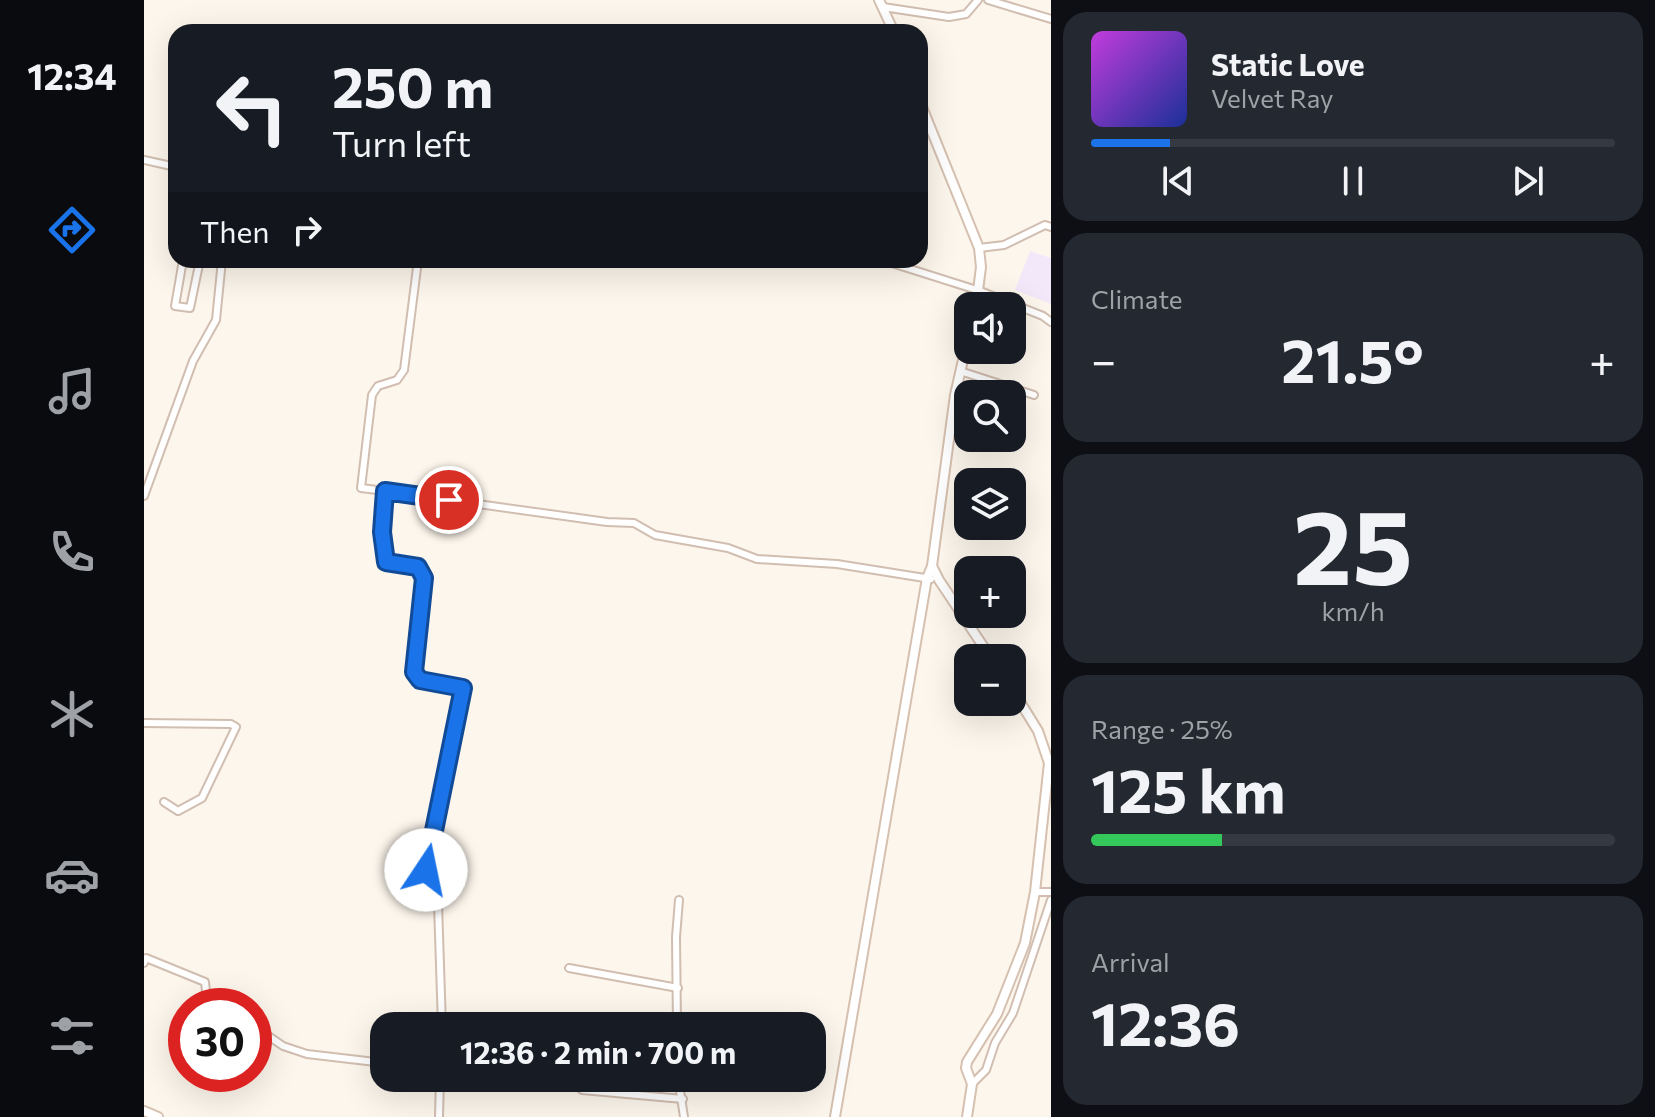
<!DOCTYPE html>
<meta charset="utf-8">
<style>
body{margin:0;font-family:Commissioner,sans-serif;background:#242831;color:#f1f3f6;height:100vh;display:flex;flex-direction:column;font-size:30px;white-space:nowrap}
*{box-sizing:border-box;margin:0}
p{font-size:26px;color:#9ea1a6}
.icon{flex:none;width:44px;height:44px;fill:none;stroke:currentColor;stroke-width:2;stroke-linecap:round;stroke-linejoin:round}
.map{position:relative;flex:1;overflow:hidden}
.sheet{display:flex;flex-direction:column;gap:12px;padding:12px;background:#0d0f14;width:604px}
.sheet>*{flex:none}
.guide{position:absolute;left:24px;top:24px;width:760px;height:244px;border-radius:24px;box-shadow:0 8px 32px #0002;background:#171b24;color:#f1f3f6;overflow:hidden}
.tools{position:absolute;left:810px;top:292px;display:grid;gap:16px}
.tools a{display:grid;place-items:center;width:72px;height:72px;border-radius:16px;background:#171b24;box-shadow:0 8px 32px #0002;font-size:40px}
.speed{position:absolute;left:24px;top:988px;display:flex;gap:16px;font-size:40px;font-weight:700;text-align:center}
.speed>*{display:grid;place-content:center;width:104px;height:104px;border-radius:50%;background:#171b24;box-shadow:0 8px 32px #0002;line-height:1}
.speed .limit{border:12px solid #d22;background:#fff;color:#111}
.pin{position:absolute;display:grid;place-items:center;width:68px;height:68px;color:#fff;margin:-34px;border:4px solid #fff;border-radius:50%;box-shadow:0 2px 8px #0007}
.me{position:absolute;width:88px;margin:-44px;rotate:11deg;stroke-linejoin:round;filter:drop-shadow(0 0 6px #0008)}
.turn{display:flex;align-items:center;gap:28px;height:168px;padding:0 32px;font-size:36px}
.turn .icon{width:104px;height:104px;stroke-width:2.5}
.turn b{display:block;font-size:56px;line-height:68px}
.then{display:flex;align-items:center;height:76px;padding:0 32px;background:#0003;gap:16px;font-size:30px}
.big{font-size:60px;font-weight:700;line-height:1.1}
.sheet .card{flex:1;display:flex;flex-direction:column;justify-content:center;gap:12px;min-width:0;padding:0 28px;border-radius:24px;background:#242831}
.sheet .dial{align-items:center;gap:0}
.dial b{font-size:104px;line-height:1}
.song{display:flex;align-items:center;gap:24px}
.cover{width:96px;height:96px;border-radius:12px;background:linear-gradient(135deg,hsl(290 70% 55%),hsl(230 70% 35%))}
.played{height:8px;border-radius:4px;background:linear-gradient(90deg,#1a73e8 15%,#363941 15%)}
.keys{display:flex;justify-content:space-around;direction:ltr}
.heat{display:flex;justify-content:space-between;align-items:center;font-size:44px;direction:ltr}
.charge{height:12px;border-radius:6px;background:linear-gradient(90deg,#34c759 25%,#363941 0)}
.trip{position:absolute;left:226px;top:1012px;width:456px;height:80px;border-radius:24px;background:#171b24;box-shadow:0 8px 32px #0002;font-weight:700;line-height:80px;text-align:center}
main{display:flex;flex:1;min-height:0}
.dock{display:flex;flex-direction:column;width:144px;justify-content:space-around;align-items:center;background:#090b0e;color:#9ea1a6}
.dock .icon{width:56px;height:56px}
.dock .selected{color:#1a73e8}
.dock b{font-size:36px;color:#f1f3f6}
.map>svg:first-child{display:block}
</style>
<main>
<nav class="dock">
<b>12:34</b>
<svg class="icon selected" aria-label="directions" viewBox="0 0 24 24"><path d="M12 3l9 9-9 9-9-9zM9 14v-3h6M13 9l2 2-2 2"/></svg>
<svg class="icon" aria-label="music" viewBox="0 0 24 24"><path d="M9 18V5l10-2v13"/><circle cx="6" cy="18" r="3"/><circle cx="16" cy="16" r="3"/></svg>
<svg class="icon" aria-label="phone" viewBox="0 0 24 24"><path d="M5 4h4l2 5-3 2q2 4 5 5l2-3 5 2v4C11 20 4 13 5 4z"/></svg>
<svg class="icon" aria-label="climate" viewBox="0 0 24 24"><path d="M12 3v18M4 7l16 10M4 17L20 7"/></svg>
<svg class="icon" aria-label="car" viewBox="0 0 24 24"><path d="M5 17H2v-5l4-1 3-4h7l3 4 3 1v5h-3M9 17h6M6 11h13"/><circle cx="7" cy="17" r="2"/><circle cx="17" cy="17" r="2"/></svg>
<svg class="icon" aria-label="filters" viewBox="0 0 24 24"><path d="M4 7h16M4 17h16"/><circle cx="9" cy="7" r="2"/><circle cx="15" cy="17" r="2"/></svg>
</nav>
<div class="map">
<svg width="907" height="1117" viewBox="0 0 907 1117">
<rect width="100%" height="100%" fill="#fdf6ec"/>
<polygon fill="#f3e8fa" points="886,251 907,258 907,304 871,290"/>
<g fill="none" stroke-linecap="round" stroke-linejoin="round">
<defs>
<g id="street">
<polyline points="844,0 907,19"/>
<polyline points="739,7 805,17 822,14 834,0"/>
<polyline points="0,160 32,167"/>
<polyline points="835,248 860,245 901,225 907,227"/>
<polyline points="39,260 31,306 46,308 56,260"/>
<polyline points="274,260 260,370 253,380 234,386 228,395 217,488 241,491 238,532 242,562 274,567 280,578 270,672 276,680 319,688 280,886 294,904 298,1026"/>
<polyline points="738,260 836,291 899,316 907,322"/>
<polyline points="816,371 890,395"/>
<polyline points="241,491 463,522 490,523 511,535 584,548 613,559 693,564 787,579"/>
<polyline points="0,496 49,361 72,320 78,260"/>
<polyline points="0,723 87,724 92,727 58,798 34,811 20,802"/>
<polyline points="891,892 907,892"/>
<polyline points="0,963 2,958 61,982 62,991 82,1006"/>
<polyline points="425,968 534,988"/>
<polyline points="110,1026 139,1046 163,1054 240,1063"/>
<polyline points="533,1026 532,937 535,900"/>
<polyline points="426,1078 438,1090 539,1099"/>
<polyline points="534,1078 540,1117"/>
<polyline points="828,1084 842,1070 851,1043 869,1013 907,900"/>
<polyline points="295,1117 296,1078"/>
</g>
<g id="secondary">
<polyline points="735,0 750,32"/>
<polyline points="776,102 835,248 837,267 832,306"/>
<polyline points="824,338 811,395 788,566 795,580 847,658"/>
<polyline points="0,1111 14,1117"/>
<polyline points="691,1117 783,578 788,566"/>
<polyline points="823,1117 828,1084 822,1068 823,1062 853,1014 881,943 891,892 905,763 894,731 868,689"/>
</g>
</defs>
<use href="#street" stroke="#d1beb0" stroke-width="10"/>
<use href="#secondary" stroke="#d6c0b0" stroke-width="12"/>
<use href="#street" stroke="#fff" stroke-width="6"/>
<use href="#secondary" stroke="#fff" stroke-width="8"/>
</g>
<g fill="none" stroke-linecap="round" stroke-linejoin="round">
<defs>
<polyline id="route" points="282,870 319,688 276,680 270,672 280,578 274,567 242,562 238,532 241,491 305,500"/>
</defs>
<use href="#route" stroke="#114b97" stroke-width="20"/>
<use href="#route" stroke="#1a73e8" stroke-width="14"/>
</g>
</svg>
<div class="tools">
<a><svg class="icon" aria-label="sound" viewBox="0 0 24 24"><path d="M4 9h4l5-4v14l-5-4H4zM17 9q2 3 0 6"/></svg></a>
<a><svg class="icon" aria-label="search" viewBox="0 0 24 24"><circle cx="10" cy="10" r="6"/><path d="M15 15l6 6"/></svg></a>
<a><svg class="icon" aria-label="layers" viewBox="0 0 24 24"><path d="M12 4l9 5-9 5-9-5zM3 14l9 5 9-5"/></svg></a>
<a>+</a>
<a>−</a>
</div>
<div class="speed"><div class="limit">30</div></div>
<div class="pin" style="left:305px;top:500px;background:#d93025"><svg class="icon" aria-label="arrive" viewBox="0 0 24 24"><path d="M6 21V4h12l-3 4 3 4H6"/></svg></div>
<svg class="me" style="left:282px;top:870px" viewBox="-20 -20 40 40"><circle r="19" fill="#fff"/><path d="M0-13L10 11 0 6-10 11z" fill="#1a73e8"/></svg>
<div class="trip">12:36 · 2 min · 700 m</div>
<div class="guide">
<div class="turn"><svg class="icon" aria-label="left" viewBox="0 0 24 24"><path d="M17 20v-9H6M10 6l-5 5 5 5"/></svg><div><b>250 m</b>Turn left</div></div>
<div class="then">Then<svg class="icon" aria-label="right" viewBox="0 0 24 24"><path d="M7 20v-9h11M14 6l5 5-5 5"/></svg></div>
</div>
</div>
<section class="sheet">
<div class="card">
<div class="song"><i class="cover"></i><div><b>Static Love</b><p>Velvet Ray</p></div></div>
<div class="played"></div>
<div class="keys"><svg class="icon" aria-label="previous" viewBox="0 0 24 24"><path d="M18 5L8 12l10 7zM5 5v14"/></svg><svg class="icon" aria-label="pause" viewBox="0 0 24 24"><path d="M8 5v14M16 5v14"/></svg><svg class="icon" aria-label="next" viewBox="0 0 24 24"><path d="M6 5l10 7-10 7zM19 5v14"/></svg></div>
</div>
<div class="card"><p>Climate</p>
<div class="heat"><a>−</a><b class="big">21.5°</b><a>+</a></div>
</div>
<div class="card dial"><b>25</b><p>km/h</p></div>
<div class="card"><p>Range · 25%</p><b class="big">125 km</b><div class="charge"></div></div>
<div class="card"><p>Arrival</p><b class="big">12:36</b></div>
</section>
</main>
